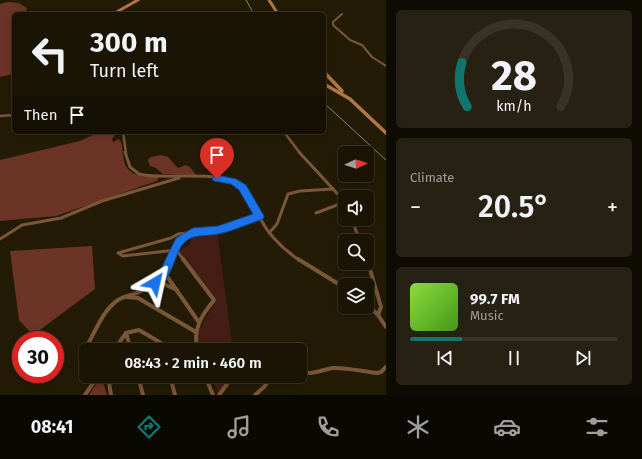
<!DOCTYPE html>
<meta charset="utf-8">
<style>
body{margin:0;font-family:"Fira Sans",sans-serif;background:#272113;color:#f1f3f6;height:100vh;display:flex;flex-direction:column;font-size:15px;white-space:nowrap}
*{box-sizing:border-box;margin:0}
p{font-size:13px;color:#9f9e9a}
.icon{flex:none;width:22px;height:22px;fill:none;stroke:currentColor;stroke-width:2;stroke-linecap:round;stroke-linejoin:round}
.map{position:relative;flex:1;overflow:hidden}
.details{display:flex;flex-direction:column;gap:10px;padding:10px;background:#0e0b02;width:256px}
.details>*{flex:none}
.guide{position:absolute;left:12px;top:12px;width:314px;height:122px;border-radius:6px;box-shadow:0 2px 10px #0003,0 0 0 1px #383326;background:#1a1404;color:#f1f3f6;overflow:hidden}
.needle{width:26px;rotate:86deg}
.controls{position:absolute;left:338px;top:146px;display:grid;gap:8px}
.controls a{display:grid;place-items:center;width:36px;height:36px;border-radius:6px;background:#1a1404;box-shadow:0 2px 10px #0003,0 0 0 1px #383326;font-size:20px}
.speed{position:absolute;left:12px;top:331px;display:flex;gap:8px;font-size:20px;font-weight:700;text-align:center}
.speed>*{display:grid;place-content:center;width:52px;height:52px;border-radius:50%;background:#1a1404;box-shadow:0 2px 10px #0003,0 0 0 1px #383326;line-height:1}
.speed .limit{border:6px solid #d22;background:#fff;color:#111}
.pin{position:absolute;display:grid;place-items:center;width:34px;height:34px;color:#fff;margin:-41px -17px;border-radius:50% 50% 50% 0;rotate:-45deg;box-shadow:0 0 4px #0007}
.pin .icon{rotate:45deg}
.me{position:absolute;width:44px;margin:-22px;rotate:36deg;stroke-linejoin:round;filter:drop-shadow(0 0 3px #0008)}
.turn{display:flex;align-items:center;gap:14px;height:84px;padding:0 12px;font-size:18px}
.turn .icon{width:52px;height:52px;stroke-width:2.5}
.turn b{display:block;font-size:28px;line-height:34px}
.then{display:flex;align-items:center;height:38px;padding:0 12px;background:#0003;gap:8px;font-size:15px}
.big{font-size:30px;font-weight:600;line-height:1.1}
.details .tile{flex:1;display:flex;flex-direction:column;justify-content:center;gap:6px;min-width:0;padding:0 14px;border-radius:6px;background:#272113}
.details .dial{align-items:center;gap:0}
.dial svg{height:104px;overflow:visible;fill:none;stroke:#383326;stroke-width:7;stroke-linecap:round;text-anchor:middle}
.dial text{fill:#f1f3f6;stroke:none}
.song{display:flex;align-items:center;gap:12px}
.cover{width:48px;height:48px;border-radius:6px;background:linear-gradient(135deg,hsl(90 70% 55%),hsl(100 70% 35%))}
.played{height:4px;border-radius:2px;background:linear-gradient(90deg,#0f766e 25%,#383326 25%)}
.keys{display:flex;justify-content:space-around;direction:ltr}
.heat{display:flex;justify-content:space-between;align-items:center;font-size:22px;direction:ltr}
.trip{position:absolute;left:79px;top:343px;width:228px;height:40px;border-radius:6px;background:#1a1404;box-shadow:0 2px 10px #0003,0 0 0 1px #383326;font-weight:600;line-height:40px;text-align:center}
.menu{display:flex;height:64px;justify-content:space-around;align-items:center;background:#0a0802;color:#9f9e9a}
.menu .icon{width:28px;height:28px}
.menu .on{color:#0f766e}
.menu b{font-size:18px;color:#f1f3f6}
main{display:flex;flex:1;min-height:0}
.map>svg:first-child{display:block}
</style>
<main>
<div class="map">
<svg width="386" height="395" viewBox="0 0 386 395">
<rect width="100%" height="100%" fill="#231b05"/>
<g fill="#441e15">
<polygon points="217,232 233,350 200,350 195,337 216,300 179,250 189,245 194,234"/>
<polygon points="211,376 230,376 218,392"/>
</g>
<g fill="#6c3426">
<polygon points="8,2 19,3 27,8 25,14 14,14 14,74 0,77 0,4"/>
<path d="M99,132H118L112,139L113,142L119,139C123,144 122,149 123,155C125,177 140,176 159,177L157,181L56,216L0,221V160L80,141Z"/>
<polygon points="161,155 168,157 178,168 186,165 190,167 196,175 163,174 156,168 150,166 148,160 151,157"/>
<polygon points="92,246 95,289 33,335 19,320 10,251"/>
<polygon points="101,376 107,395 89,395"/>
</g>
<g fill="none" stroke-linecap="round" stroke-linejoin="round">
<g stroke="#748e6a" stroke-width="1">
<polyline points="246,0 254,14"/>
<polyline points="324,103 386,160"/>
</g>
<polyline stroke="#7a5738" stroke-width="2" points="342,14 333,22 333,25 350,40 362,45 372,57 386,66"/>
<g stroke="#7a5738" stroke-width="2.5">
<polyline points="0,116 14,115"/>
<polyline points="123,132 126,153"/>
<polyline points="284,132 300,153"/>
</g>
<g stroke="#7a5738" stroke-width="3">
<path d="M125,152L130,167L139,174C168,181 216,168 242,186C248,191 255,211 260,218C269,236 283,249 299,260"/>
<polyline points="299,152 345,202"/>
<polyline points="316,213 345,202"/>
<polyline points="355,219 355,229 361,241"/>
<polyline points="269,233 277,224 288,194 300,191 333,189"/>
<polyline points="0,239 22,225 61,218 102,201 179,178"/>
<polyline points="367,258 368,260"/>
<polyline points="170,260 180,241 191,233"/>
<polyline points="184,260 176,250 123,256 118,253 171,238 178,234 218,230 259,216"/>
</g>
<g stroke="#7a5738" stroke-width="4">
<path d="M183,259L214,300C201,316 193,329 197,350"/>
<polyline points="298,259 345,288"/>
<polyline points="367,259 381,307 378,315"/>
<polyline points="164,272 198,321"/>
<polyline points="157,281 177,290"/>
<polyline points="127,297 138,298 196,332"/>
<polyline points="367,304 378,315 386,327"/>
<polyline points="126,333 131,350"/>
<polyline points="162,344 164,350"/>
<path d="M87,346C96,330 103,310 118,300C124,296 133,295 139,292C155,285 163,274 171,259"/>
<polyline points="114,350 126,333 139,330 173,350"/>
<path d="M300,372C315,375 320,370 333,368C345,367 365,372 377,373L381,372L386,367"/>
<polyline points="108,376 111,395"/>
<polyline points="138,376 143,395"/>
<polyline points="170,376 175,395"/>
<polyline points="205,376 213,395"/>
<polyline points="85,395 98,376"/>
<polyline points="219,395 233,376"/>
<polyline points="255,395 264,387 272,376"/>
</g>
<g stroke="#b07745" stroke-width="3">
<polyline points="269,0 278,14"/>
<polyline points="113,14 138,0"/>
</g>
<g stroke="#b07745" stroke-width="3.5">
<polyline points="324,72 342,91"/>
<polyline points="324,84 350,99 386,133"/>
</g>
</g>
<path fill="#1a73e8" stroke="#114b97" d="M217,175L236,179L246,185L264,216L263,219C248,224 233,231 218,234C206,237 192,233 183,244C173,256 173,281 155,288L152,286L150,283L161,269L176,238L193,228L218,226L253,214L239,190L231,184L214,181L212,179L214,176Z"/>
</svg>
<div class="controls">
<a><svg class="needle" viewBox="-14 -14 28 28"><path d="M0-13l5 13h-10z" fill="#e53935"/><path d="M0 13l5-13h-10z" fill="#9f9e9a"/></svg></a>
<a><svg class="icon" aria-label="sound" viewBox="0 0 24 24"><path d="M4 9h4l5-4v14l-5-4H4zM17 9q2 3 0 6"/></svg></a>
<a><svg class="icon" aria-label="search" viewBox="0 0 24 24"><circle cx="10" cy="10" r="6"/><path d="M15 15l6 6"/></svg></a>
<a><svg class="icon" aria-label="layers" viewBox="0 0 24 24"><path d="M12 4l9 5-9 5-9-5zM3 14l9 5 9-5"/></svg></a>
</div>
<div class="speed"><div class="limit">30</div></div>
<div class="pin" style="left:217px;top:179px;background:#d93025"><svg class="icon" aria-label="arrive" viewBox="0 0 24 24"><path d="M6 21V4h12l-3 4 3 4H6"/></svg></div>
<svg class="me" style="left:155px;top:283px" viewBox="-20 -20 40 40"><path d="M0-17L14 15 0 8-14 15z" fill="#1a73e8" stroke="#fff" stroke-width="4"/></svg>
<div class="trip">08:43 · 2 min · 460 m</div>
<div class="guide">
<div class="turn"><svg class="icon" aria-label="left" viewBox="0 0 24 24"><path d="M17 20v-9H6M10 6l-5 5 5 5"/></svg><div><b>300 m</b>Turn left</div></div>
<div class="then">Then<svg class="icon" aria-label="arrive" viewBox="0 0 24 24"><path d="M6 21V4h12l-3 4 3 4H6"/></svg></div>
</div>
</div>
<section class="details">
<div class="tile dial"><svg viewBox="0 0 100 80">
<path d="M14 69A42 42 0 1 1 86 69"/>
<path d="M14 69A42 42 0 0 1 10 35" stroke="#0f766e"/>
<text x="50" y="56" font-size="32" font-weight="700">28</text>
<text x="50" y="72" font-size="11">km/h</text>
</svg></div>
<div class="tile"><p>Climate</p>
<div class="heat"><a>−</a><b class="big">20.5°</b><a>+</a></div>
</div>
<div class="tile">
<div class="song"><i class="cover"></i><div><b>99.7 FM</b><p>Music</p></div></div>
<div class="played"></div>
<div class="keys"><svg class="icon" aria-label="previous" viewBox="0 0 24 24"><path d="M18 5L8 12l10 7zM5 5v14"/></svg><svg class="icon" aria-label="pause" viewBox="0 0 24 24"><path d="M8 5v14M16 5v14"/></svg><svg class="icon" aria-label="next" viewBox="0 0 24 24"><path d="M6 5l10 7-10 7zM19 5v14"/></svg></div>
</div>
</section>
</main>
<nav class="menu">
<b>08:41</b>
<svg class="icon on" aria-label="directions" viewBox="0 0 24 24"><path d="M12 3l9 9-9 9-9-9zM9 14v-3h6M13 9l2 2-2 2"/></svg>
<svg class="icon" aria-label="music" viewBox="0 0 24 24"><path d="M9 18V5l10-2v13"/><circle cx="6" cy="18" r="3"/><circle cx="16" cy="16" r="3"/></svg>
<svg class="icon" aria-label="phone" viewBox="0 0 24 24"><path d="M5 4h4l2 5-3 2q2 4 5 5l2-3 5 2v4C11 20 4 13 5 4z"/></svg>
<svg class="icon" aria-label="climate" viewBox="0 0 24 24"><path d="M12 3v18M4 7l16 10M4 17L20 7"/></svg>
<svg class="icon" aria-label="car" viewBox="0 0 24 24"><path d="M5 17H2v-5l4-1 3-4h7l3 4 3 1v5h-3M9 17h6M6 11h13"/><circle cx="7" cy="17" r="2"/><circle cx="17" cy="17" r="2"/></svg>
<svg class="icon" aria-label="filters" viewBox="0 0 24 24"><path d="M4 7h16M4 17h16"/><circle cx="9" cy="7" r="2"/><circle cx="15" cy="17" r="2"/></svg>
</nav>
